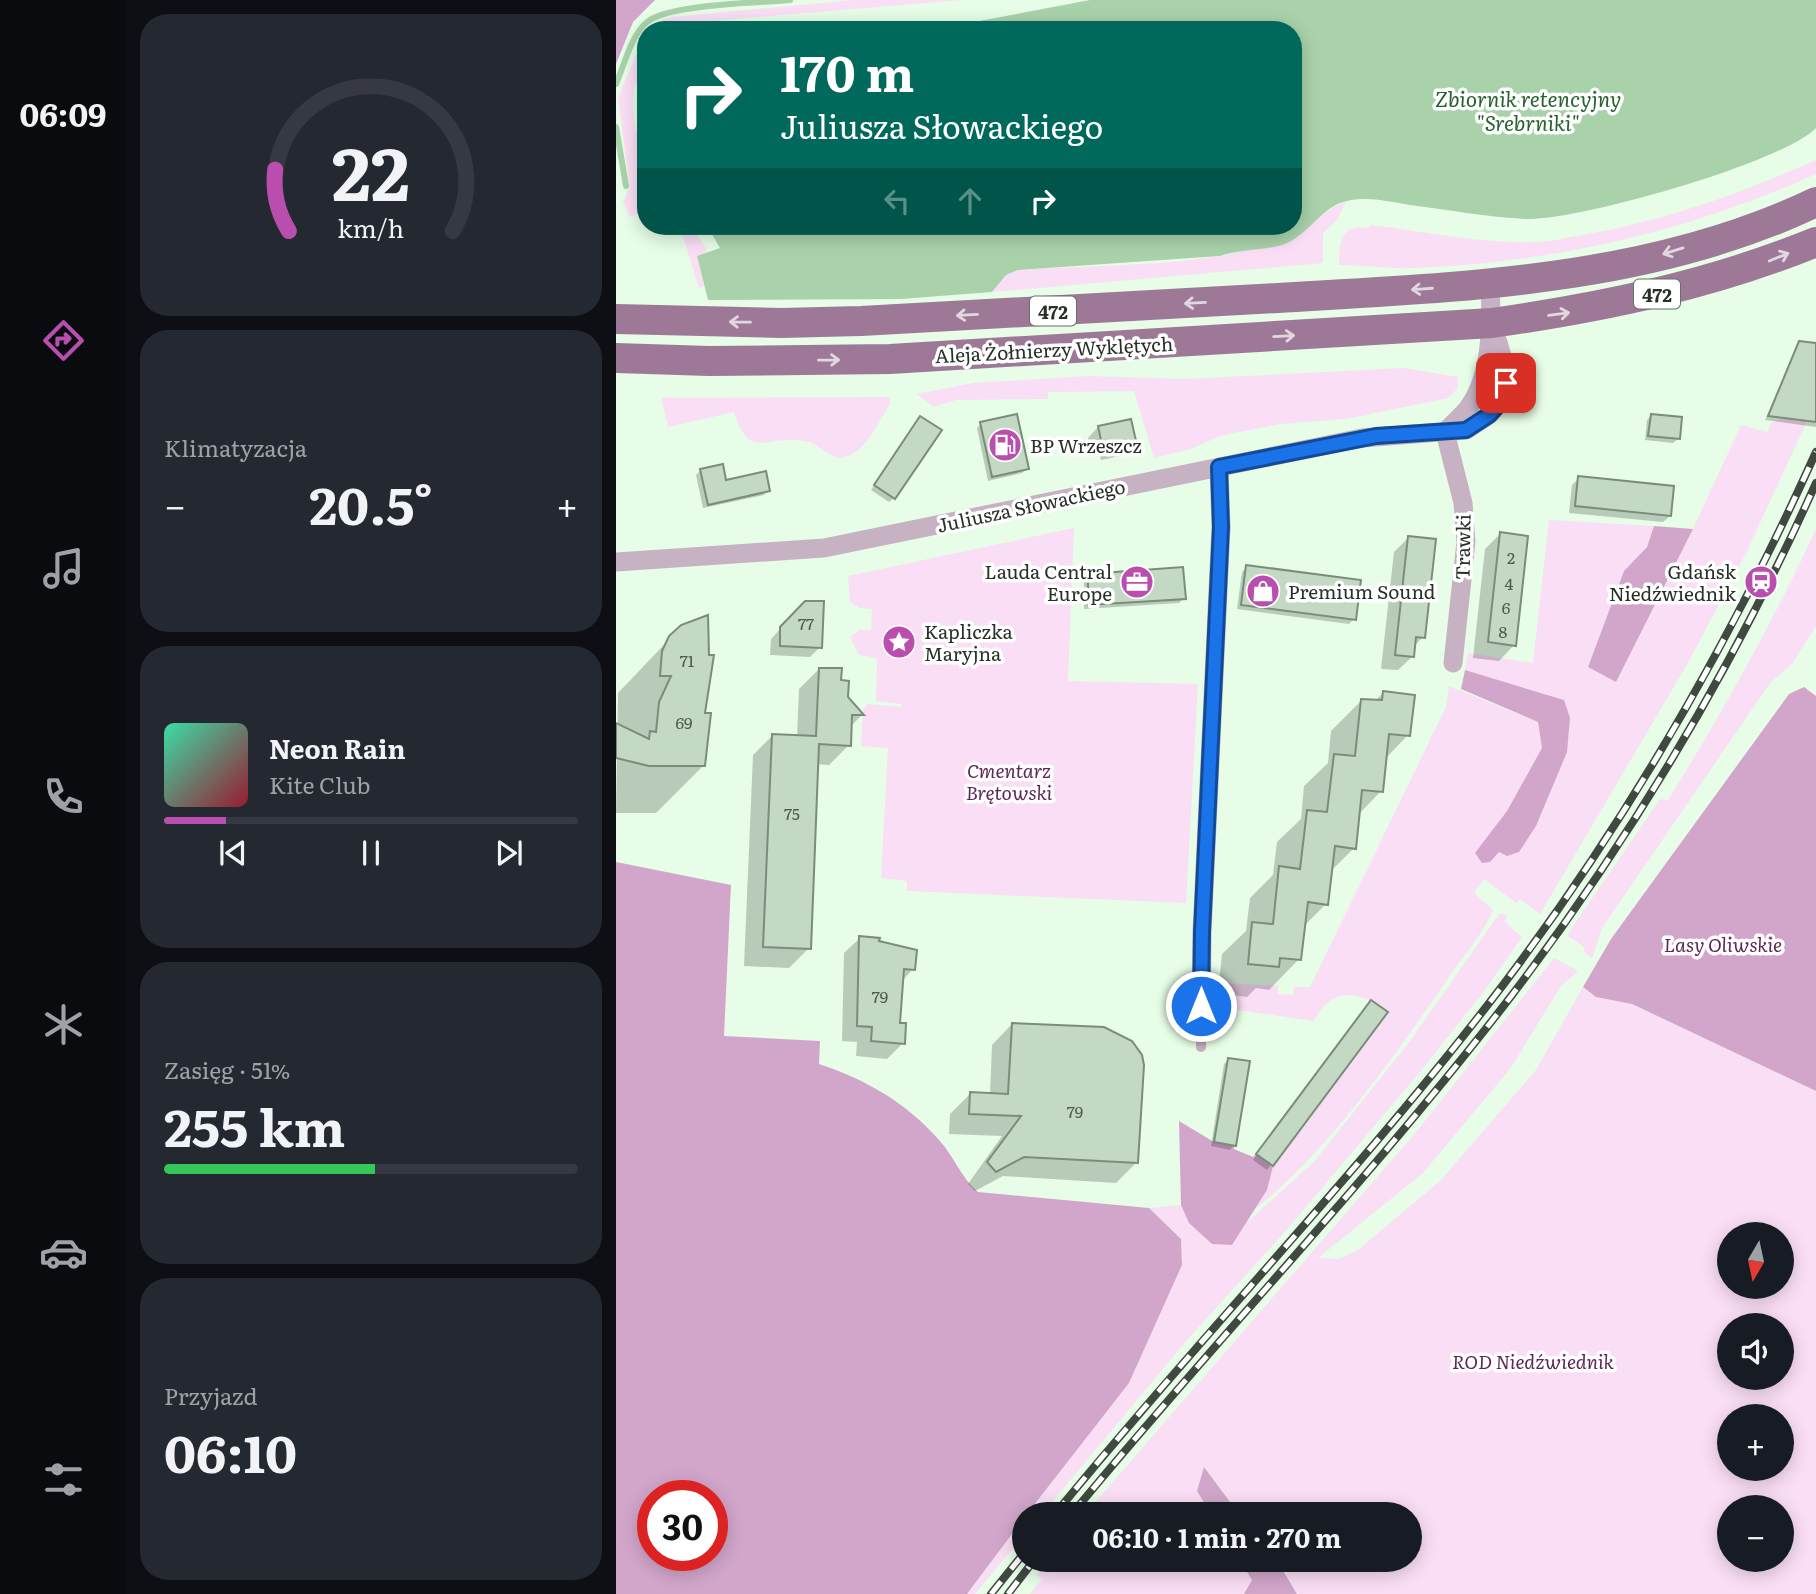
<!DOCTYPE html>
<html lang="pl">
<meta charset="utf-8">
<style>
body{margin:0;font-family:Literata,serif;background:#242831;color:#f1f3f6;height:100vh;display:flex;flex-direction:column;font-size:26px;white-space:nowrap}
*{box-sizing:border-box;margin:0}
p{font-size:23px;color:#9ea1a6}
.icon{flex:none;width:38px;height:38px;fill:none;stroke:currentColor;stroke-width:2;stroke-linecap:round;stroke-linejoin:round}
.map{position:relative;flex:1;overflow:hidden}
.drawer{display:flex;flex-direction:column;gap:14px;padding:14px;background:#0d0f14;width:490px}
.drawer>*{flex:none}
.guide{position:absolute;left:21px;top:21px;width:665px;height:214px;border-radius:28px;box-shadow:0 4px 18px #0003;background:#00695c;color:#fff;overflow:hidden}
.needle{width:46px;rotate:189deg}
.controls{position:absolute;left:1101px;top:1222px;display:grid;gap:14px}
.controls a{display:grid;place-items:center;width:77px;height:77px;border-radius:50%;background:#171b24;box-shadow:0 4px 18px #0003;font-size:35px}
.speed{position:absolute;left:21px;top:1480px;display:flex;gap:14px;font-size:35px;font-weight:700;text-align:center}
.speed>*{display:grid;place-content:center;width:91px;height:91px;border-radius:50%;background:#171b24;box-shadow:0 4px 18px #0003;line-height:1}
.speed .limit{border:10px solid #d22;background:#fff;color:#111}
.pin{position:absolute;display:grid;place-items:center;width:60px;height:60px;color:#fff;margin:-30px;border-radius:14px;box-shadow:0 4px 10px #0006}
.me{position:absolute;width:77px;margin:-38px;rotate:0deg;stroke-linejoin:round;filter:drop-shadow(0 0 5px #0008)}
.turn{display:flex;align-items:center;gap:24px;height:147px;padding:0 28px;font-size:32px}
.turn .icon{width:91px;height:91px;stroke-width:2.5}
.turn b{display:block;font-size:49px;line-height:60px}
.lanes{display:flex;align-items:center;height:66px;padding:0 28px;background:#0003;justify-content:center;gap:35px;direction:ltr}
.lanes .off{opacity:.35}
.big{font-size:52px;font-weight:700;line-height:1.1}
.drawer .tile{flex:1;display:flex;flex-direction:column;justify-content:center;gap:10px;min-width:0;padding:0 24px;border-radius:28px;background:#242831}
.drawer .dial{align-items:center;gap:0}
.dial svg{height:182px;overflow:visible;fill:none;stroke:#363941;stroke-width:7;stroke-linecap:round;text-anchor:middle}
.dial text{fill:#f1f3f6;stroke:none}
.song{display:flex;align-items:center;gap:21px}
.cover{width:84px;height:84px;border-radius:10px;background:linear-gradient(135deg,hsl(160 70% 55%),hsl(350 70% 35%))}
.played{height:7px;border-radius:4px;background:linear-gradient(90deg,#ba4eae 15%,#363941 15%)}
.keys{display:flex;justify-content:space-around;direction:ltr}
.heat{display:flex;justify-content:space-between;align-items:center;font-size:38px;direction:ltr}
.charge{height:10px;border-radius:5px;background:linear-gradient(90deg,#34c759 51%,#363941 0)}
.trip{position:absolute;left:396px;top:1502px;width:410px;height:70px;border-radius:35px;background:#171b24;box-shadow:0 4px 18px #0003;font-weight:700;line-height:70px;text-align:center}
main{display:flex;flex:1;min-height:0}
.dock{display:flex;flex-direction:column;width:126px;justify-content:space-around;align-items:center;background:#090b0e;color:#9ea1a6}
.dock .icon{width:49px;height:49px}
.dock .selected{color:#ba4eae}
.dock b{font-size:32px;color:#f1f3f6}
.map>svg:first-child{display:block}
</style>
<main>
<nav class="dock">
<b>06:09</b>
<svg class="icon selected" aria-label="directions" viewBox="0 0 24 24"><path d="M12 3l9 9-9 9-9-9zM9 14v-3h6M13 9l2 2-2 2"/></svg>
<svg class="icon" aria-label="music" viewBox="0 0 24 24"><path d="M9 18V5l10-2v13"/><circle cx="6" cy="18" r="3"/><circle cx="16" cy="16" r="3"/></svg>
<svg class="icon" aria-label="phone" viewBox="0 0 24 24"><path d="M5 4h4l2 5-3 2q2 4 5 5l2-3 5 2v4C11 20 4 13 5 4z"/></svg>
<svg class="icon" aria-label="climate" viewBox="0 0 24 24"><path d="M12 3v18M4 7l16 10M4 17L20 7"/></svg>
<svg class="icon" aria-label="car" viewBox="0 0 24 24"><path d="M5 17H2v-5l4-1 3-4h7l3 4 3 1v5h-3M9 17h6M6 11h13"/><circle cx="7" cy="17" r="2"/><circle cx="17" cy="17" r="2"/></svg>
<svg class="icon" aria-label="filters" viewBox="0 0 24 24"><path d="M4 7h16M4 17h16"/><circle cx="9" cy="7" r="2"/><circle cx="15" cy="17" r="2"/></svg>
</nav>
<section class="drawer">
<div class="tile dial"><svg viewBox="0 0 100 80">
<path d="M14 69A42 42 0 1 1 86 69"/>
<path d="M14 69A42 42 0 0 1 8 42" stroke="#ba4eae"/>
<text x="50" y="56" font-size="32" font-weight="700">22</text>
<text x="50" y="72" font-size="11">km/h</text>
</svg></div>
<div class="tile"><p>Klimatyzacja</p>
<div class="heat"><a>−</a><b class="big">20.5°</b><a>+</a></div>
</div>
<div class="tile">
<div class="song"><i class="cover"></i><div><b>Neon Rain</b><p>Kite Club</p></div></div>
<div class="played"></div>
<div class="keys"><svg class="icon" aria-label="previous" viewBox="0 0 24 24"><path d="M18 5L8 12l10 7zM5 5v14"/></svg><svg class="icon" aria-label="pause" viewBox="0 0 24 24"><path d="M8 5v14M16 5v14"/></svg><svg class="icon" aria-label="next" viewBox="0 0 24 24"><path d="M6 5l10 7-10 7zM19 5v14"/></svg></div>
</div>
<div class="tile"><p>Zasięg · 51%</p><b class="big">255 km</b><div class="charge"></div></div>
<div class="tile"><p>Przyjazd</p><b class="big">06:10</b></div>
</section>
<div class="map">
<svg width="1200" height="1594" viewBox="0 0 1200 1594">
<rect width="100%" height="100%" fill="#e7fde7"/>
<g fill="#fadef5" fill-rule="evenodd">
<polygon points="238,0 345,0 96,21 68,30 31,30 33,25 55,17"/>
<path d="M30,32C30,42 32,55 30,65C27,73 19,81 18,90C11,133 41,168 24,214L14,216L7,202L14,187L2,97Z"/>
<path d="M1200,160V174C1074,231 936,263 798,268C773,269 748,265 723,265C723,241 725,223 753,228L754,225C807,231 865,244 919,242C936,242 954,237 972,234C1051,220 1126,193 1200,160Z"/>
<path d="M730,201L721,220L707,233V263L376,292L390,275L402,270C477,265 574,267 644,247C675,238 701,215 730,201Z"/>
<polygon points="59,226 76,226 92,252 81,256 88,286 83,288 64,227"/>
<polygon points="788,368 842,377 841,389 832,398 730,419 664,424 604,436 575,449 538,458 518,391 432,392 432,399 340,400 317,407 301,394 357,383 474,376 569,379"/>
<path d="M274,397V404C261,423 249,457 222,458C210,454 200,442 188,441C151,435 133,461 118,412L52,427L45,398Z"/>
<path d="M1166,418L1191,421L1131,551L1073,661L924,914L904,899L900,903L868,879L858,893L877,910C867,934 847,956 833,977C780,1054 712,1152 639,1209L651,1190L657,1166L772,1012C744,992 717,984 698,1021L621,1010L616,1012L613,1024L608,1023V983L662,986V994L677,995L678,987H694L830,707L833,686L922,722L926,748L891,811L860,853C907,811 971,772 948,700L849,670L852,653L917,663L933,520L1038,526L1031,547L1008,571L972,667L1000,682L1077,529L1125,425L1151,432L1155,423Z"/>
<polygon points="458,528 452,681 582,684 570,903 291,891 291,881 265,878 272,748 245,746 247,709 252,704 285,707 285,704 260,701 261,658 243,655 234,637 243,630 255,630 256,609 243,608 234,602 232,576"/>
<path d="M1200,529V626L1176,664L1154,683L986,928L976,958L968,952V947L952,936L953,932L1044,799L1052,800C1107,712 1157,622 1200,529Z"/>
<polygon points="883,914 891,914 889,922 906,937 869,990 804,1072 668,1233 572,1339 426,1514 411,1514 513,1383 566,1265 565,1239 533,1208 565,1205 573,1223 596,1244 616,1245 630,1223 698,1162 794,1041"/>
<path d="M938,958L962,971L945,986L894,1069L807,1173L702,1258L722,1259L742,1250L825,1180L920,1070L967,987L980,997L1016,1004L1200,1091V1594H681L660,1559H793V1514H623L589,1468L581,1491L595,1514H469L801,1131ZM1113,1234H1166V1286H1113ZM1113,1325H1166V1377H1113ZM1113,1416H1166V1468H1113ZM1113,1507H1166V1559H1113Z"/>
<polygon points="408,1518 408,1535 359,1594 351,1594"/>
<polygon points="432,1559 623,1559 636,1580 628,1594 414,1594 426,1579 421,1574"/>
</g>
<g fill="#d2a6cb" fill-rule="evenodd">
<polygon points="0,0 39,0 17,22 0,64"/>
<polygon points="1038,526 1077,529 1000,682 972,667 1008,571 1031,547"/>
<polygon points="849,670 948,700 954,718 951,752 920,826 903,852 891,856 883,852 874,862 866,863 859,853 891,811 926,748 922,722 845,689"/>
<polygon points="1188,687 1200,696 1200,1091 1016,1004 980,997 967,987 995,939 1173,694"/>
<path d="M0,862L115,885L108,1036L204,1041L203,1064C249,1079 291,1103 323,1140C338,1156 345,1178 362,1192L533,1208L565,1239L566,1265L513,1383L411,1514H408V1518L351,1594H0ZM96,1496V1556H37V1496Z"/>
<polygon points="563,1121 598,1142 618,1145 618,1149 637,1157 640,1154 657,1166 651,1190 616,1245 596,1244 573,1223 565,1205"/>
<polygon points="588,1467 623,1514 595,1514 581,1491"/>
<polygon points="623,1559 660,1559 681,1594 628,1594 636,1580"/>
</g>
<path fill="#a9d2aa" d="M474,0H1200V128C1166,163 961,221 910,219C871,217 833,210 794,205C774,202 751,196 731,201C706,206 694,233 671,243C658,250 624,249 604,256L402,270L390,275L376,292L285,299L92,300L81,256L104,248L91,226H677V30H316Z"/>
<g fill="#0003">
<polygon points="1184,343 1200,345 1200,427 1149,420"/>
<polygon points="1036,415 1062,439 1057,443 1029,440 1031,420"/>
<polygon points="300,423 278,498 273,502 255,490"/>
<polygon points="365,423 411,469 406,473 372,481 361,428"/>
<polygon points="482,427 519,445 509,455 485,460 483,453 476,454 472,438"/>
<polygon points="85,470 109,482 152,491 148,495 87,508 80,475"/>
<polygon points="963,478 1054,516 1047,522 953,513 956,485"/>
<polygon points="884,534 898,645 883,661 857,658 869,549"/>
<polygon points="792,538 807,637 797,647 797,656 782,670 765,669 778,552"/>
<polygon points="631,567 738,619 733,624 621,609 626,572"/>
<polygon points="473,575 568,598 563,603 468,609 468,580"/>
<polygon points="179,613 204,647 194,657 154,655 155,639"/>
<polygon points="65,627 87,714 88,765 40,813 0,813 2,693"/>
<polygon points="203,669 223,682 230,697 246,715 234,727 233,745 213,765 200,764 193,948 173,968 128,966 137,755 156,736 181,737 183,689"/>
<polygon points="767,693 792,735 769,759 765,791 742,815 738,848 714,872 710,904 687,927 683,959 653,990 640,988 631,997 602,993 606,954 630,931 634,898 657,875 661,842 685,819 688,786 712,763 715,731 746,700 759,701"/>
<polygon points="244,938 261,943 297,969 286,981 283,1024 287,1043 271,1059 240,1056 241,1042 226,1041 228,953"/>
<polygon points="751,1006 770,1012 651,1170 637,1160"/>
<polygon points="396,1024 521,1162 500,1183 387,1176 359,1191 352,1184 386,1136 333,1134 334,1114 355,1093 374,1094 376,1045"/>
<polygon points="612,1060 618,1145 614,1150 595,1146 608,1064"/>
</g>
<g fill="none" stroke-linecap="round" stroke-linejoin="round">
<g stroke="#a9d2aa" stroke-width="6">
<path d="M0,84C8,66 15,35 31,22C52,4 143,3 174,0"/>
<polyline points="0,127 10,186"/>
</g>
</g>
<g fill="#c4d9c4" stroke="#798d7a" stroke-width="2">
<polygon points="1183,341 1200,343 1200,422 1152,416"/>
<polygon points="401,414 413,469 376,477 364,422"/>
<polygon points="1035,414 1066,417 1064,439 1032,436"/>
<polygon points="304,416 326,430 279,499 258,485"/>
<polygon points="515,419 521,445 494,451 493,444 486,445 482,426"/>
<polygon points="107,464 110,480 150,471 154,491 92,505 84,469"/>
<polygon points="962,476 1058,486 1055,516 959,506"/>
<polygon points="884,532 912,536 900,646 872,642"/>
<polygon points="792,536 820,539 809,638 800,637 798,657 779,655"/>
<polygon points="630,565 745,580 740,620 625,605"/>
<polygon points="567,567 570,599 472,605 472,574"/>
<polygon points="189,601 208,601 206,648 164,646 164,627"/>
<polygon points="92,615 93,655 98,655 89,713 95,713 89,766 33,766 0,758 0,723 33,739 34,731 40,732 43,702 55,676 44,676 46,651 53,636 65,625"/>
<polygon points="203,668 226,668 225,680 233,681 232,697 248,715 236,715 235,746 203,744 195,949 147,947 156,734 200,736"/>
<polygon points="767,691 799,695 794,736 773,734 767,792 746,790 740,849 719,846 712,905 692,902 685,960 664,958 663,967 632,964 636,922 657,924 663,866 684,869 691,810 711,812 718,754 739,756 745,699 766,700"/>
<polygon points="243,936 264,938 263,941 301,950 299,970 288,969 284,1023 290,1023 289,1044 255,1041 256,1027 241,1026"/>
<polygon points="755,1000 772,1012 657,1166 640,1154"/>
<polygon points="396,1023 488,1027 516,1041 526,1055 528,1065 522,1163 408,1157 380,1172 371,1162 405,1116 353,1114 354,1092 392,1094"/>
<polygon points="612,1058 634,1061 620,1146 598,1142"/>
</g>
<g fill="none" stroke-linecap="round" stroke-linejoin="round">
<polyline stroke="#c6b2c3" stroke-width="10" points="585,1047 585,1030"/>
<g stroke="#c6b2c3" stroke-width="19">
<polyline points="829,432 847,503 850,542 837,663"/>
<path d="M829,432C836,424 845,417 852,408C876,376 876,323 874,285"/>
<polyline points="0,562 208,548 746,438 850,430 873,415 882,405 890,383 890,369 876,323"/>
<polyline points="585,1030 586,932 605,527 603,467"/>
</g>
<g stroke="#9d7997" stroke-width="30">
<path d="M0,319L165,323L245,321C384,314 523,306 662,298C844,287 1033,282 1200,202"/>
<path d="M0,358L93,361L274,359L876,323C988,307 1094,285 1200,242"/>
</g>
<defs>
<g id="rail">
<path d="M439,1514C585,1335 747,1169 887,985C1012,820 1115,641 1200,452"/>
<path d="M456,1514C600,1339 758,1175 896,995C1016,837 1119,664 1200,483"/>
<polyline points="375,1594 408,1553"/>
<polyline points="392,1594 419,1559"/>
</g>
</defs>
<use href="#rail" stroke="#3f493f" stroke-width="8"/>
<use href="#rail" stroke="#fff" stroke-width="5" stroke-dasharray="16" stroke-linecap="butt"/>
</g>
<defs><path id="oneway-shaft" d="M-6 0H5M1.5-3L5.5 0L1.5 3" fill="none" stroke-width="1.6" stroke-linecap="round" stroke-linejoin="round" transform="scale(1.75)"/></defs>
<g stroke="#e2d7e0">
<use href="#oneway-shaft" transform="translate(1057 251) rotate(163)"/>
<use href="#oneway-shaft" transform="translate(1163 257) rotate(-22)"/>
<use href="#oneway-shaft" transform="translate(806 289) rotate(176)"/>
<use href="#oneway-shaft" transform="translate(579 303) rotate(177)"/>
<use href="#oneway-shaft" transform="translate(943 314) rotate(-8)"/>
<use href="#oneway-shaft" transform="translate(351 315) rotate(177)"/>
<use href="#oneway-shaft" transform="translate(124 322) rotate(-179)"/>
<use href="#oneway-shaft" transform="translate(668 336) rotate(-3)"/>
<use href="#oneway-shaft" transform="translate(213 360) rotate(-1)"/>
</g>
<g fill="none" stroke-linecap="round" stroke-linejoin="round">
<defs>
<polyline id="route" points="585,1006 586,932 605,527 603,467 760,436 850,430 873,415 882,405 890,383"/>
</defs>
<use href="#route" stroke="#114b97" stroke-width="18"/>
<use href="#route" stroke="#1a73e8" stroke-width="12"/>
</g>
<defs>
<symbol id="fuel-disc" viewBox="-11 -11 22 22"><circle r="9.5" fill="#ba4eae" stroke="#fff"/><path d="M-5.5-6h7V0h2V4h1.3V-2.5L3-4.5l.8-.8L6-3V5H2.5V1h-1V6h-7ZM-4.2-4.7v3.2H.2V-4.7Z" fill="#fff"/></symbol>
<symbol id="office-disc" viewBox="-11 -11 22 22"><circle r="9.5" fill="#ba4eae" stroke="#fff"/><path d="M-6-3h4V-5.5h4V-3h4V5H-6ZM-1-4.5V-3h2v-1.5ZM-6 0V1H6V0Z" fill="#fff"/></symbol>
<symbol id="station-disc" viewBox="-11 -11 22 22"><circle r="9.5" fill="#ba4eae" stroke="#fff"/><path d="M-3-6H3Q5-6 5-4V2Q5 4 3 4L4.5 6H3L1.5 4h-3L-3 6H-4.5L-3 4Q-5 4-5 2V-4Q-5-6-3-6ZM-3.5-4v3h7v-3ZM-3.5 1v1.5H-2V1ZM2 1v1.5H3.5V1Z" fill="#fff"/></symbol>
<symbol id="shop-disc" viewBox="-11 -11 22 22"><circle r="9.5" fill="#ba4eae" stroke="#fff"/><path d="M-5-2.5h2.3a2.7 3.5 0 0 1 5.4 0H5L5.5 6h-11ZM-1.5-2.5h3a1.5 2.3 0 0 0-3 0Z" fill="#fff"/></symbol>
<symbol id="sight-disc" viewBox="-11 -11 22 22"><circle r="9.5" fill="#ba4eae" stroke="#fff"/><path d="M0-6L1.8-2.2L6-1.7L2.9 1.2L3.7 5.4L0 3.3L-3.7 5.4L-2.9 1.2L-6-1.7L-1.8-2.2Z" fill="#fff"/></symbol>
</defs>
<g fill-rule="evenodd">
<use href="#fuel-disc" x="370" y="426" width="38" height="38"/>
<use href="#office-disc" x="502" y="563" width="38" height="38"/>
<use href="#station-disc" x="1126" y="563" width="38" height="38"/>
<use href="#shop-disc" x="628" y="572" width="38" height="38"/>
<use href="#sight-disc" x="264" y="623" width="38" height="38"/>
</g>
<g text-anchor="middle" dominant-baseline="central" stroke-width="7" stroke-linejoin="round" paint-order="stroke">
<g font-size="16" fill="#4e5a4e">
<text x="895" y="557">2</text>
<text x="893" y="583">4</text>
<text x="890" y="607">6</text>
<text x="190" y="623">77</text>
<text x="887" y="631">8</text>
<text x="71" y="660">71</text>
<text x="68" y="722">69</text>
<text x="176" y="813">75</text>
<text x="264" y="996">79</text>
<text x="459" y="1111">79</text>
</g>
<g fill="#fff" stroke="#686e68" stroke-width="2">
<rect x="1018" y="279.5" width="46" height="29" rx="5"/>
<rect x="414" y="296.5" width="46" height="29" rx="5"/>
</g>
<g font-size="18" font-weight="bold" fill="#273027">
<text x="1041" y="294">472</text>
<text x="437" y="311">472</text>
</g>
<g font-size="19" fill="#273027" stroke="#fff">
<text transform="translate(438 349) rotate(-3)">Aleja Żołnierzy Wyklętych</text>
<text transform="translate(415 505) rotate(-12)">Juliusza Słowackiego</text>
<text transform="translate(846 547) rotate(-89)">Trawki</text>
</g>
<g font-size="19" fill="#273027" stroke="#fff" text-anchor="start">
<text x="414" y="445">BP Wrzeszcz</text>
<text x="496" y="571" text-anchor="end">Lauda Central<tspan x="496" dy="22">Europe</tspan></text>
<text x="1120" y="571" text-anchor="end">Gdańsk<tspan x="1120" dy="22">Niedźwiednik</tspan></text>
<text x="672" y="591">Premium Sound</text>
<text x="308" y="631">Kapliczka<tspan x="308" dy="22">Maryjna</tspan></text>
</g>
<g font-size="19" font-style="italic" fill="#5d2857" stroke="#fff">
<text x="393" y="770">Cmentarz<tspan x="393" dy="22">Brętowski</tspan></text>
<text x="1107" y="944">Lasy Oliwskie</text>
<text x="917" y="1361">ROD Niedźwiednik</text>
</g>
<g font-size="21" font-style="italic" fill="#28612e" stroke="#fff">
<text x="912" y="97">Zbiornik retencyjny<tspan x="912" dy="24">"Srebrniki"</tspan></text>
</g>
</g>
</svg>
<div class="controls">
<a><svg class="needle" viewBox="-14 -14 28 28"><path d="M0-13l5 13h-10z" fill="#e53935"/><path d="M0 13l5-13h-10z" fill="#9ea1a6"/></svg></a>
<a><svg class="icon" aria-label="sound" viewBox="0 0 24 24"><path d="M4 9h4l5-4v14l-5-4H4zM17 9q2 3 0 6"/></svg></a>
<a>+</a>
<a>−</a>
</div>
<div class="speed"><div class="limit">30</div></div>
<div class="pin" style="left:890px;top:383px;background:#d93025"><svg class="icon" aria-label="arrive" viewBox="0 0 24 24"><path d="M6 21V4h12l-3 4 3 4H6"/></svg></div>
<svg class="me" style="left:585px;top:1006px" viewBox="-20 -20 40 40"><circle r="17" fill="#1a73e8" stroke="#fff" stroke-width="3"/><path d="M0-11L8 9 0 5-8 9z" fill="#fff"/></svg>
<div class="trip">06:10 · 1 min · 270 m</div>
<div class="guide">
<div class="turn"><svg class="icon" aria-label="right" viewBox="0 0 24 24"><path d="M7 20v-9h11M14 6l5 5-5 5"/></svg><div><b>170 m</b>Juliusza Słowackiego</div></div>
<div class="lanes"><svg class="icon off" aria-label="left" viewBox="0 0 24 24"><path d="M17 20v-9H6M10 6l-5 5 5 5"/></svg><svg class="icon off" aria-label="ahead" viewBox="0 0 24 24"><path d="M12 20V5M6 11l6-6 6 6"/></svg><svg class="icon" aria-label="right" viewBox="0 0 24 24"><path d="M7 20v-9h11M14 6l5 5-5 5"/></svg></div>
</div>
</div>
</main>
